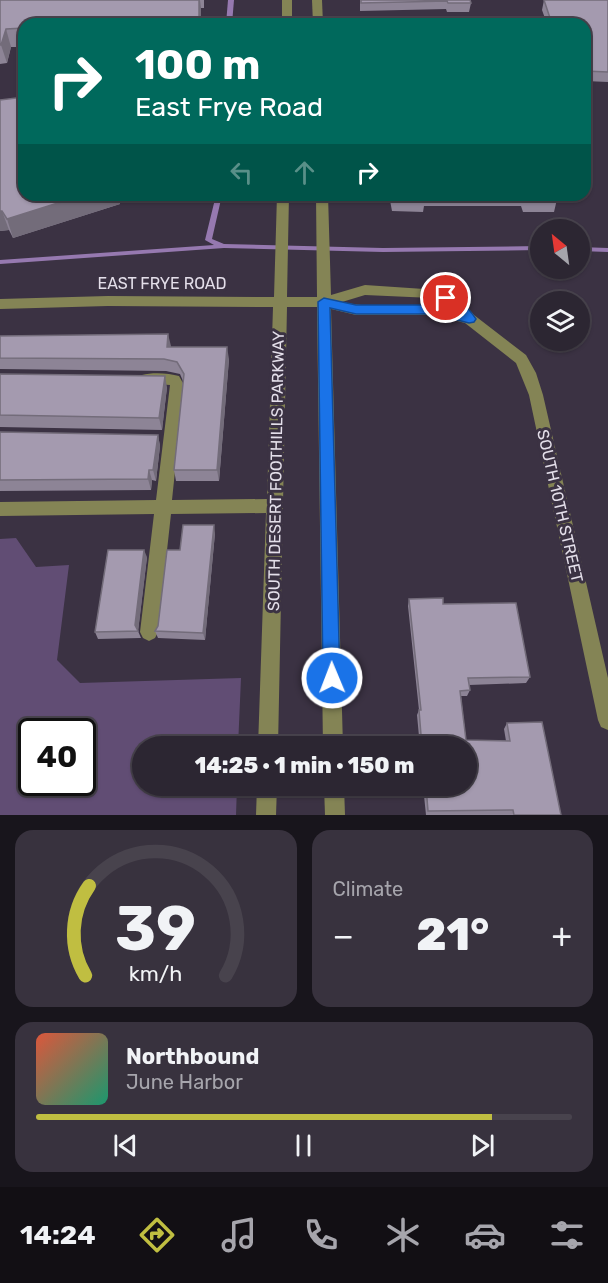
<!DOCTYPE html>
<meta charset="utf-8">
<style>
body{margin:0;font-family:Rubik,sans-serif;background:#38323e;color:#f1f3f6;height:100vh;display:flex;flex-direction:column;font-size:22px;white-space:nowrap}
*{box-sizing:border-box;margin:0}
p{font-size:20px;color:#a6a5ac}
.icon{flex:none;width:33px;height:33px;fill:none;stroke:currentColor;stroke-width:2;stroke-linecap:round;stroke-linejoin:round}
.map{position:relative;height:815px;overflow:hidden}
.side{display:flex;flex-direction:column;gap:15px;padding:15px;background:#18151c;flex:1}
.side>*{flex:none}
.guide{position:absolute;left:18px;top:18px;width:573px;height:183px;border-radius:18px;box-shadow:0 2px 4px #0004,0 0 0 2px #48434d;background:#00695c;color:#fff;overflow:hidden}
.needle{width:39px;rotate:331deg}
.controls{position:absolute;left:530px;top:219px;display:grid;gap:12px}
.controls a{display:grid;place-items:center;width:60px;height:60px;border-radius:50%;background:#2c2632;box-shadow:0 2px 4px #0004,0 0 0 2px #48434d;font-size:30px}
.speed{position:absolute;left:18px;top:718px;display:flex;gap:12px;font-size:30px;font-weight:700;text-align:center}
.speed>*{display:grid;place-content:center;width:78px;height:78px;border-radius:50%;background:#2c2632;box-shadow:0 2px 4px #0004,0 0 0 2px #48434d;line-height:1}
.speed .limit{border:3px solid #111;border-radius:9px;background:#fff;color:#111}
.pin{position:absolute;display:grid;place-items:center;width:51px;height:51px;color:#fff;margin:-26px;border:3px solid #fff;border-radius:50%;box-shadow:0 2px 6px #0007}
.me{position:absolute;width:66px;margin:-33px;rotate:359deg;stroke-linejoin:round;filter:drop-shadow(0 0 4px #0008)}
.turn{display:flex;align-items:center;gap:21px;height:126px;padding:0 18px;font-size:27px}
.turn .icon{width:78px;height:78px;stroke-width:2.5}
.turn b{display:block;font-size:42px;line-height:51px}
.lanes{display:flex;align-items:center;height:57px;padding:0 18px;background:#0003;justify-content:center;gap:30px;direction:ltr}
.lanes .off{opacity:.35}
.big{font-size:45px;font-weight:800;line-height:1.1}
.side .widget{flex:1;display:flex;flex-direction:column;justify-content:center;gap:9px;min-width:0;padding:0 21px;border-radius:18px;background:#38323e}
.side .dial{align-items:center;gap:0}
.dial svg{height:156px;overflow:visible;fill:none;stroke:#48434d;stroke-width:7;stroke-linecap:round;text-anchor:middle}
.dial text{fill:#f1f3f6;stroke:none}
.song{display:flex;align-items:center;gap:18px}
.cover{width:72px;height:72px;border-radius:9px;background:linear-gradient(135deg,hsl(10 70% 55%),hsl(160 70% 35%))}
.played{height:6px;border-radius:3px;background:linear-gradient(90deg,#c0be41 85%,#48434d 85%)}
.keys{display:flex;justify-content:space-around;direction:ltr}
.heat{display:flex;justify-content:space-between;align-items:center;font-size:33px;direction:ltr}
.side .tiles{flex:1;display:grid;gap:15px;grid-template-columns:1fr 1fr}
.widget:last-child{grid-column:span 2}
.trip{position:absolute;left:132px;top:736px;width:345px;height:60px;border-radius:30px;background:#2c2632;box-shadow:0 2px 4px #0004,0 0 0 2px #48434d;font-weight:800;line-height:60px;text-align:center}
.menu{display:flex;height:96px;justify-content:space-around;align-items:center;background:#120f14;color:#a6a5ac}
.menu .icon{width:42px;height:42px}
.menu .on{color:#c0be41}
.menu b{font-size:27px;color:#f1f3f6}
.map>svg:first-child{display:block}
</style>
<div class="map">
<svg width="608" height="815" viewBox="0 0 608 815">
<rect width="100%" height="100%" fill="#3b3243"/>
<path fill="#614d74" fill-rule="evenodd" d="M16,538L36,567L69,565L57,660L80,683L241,678L238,747H142V786H237L236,815H0V539ZM32,732H82V783H32Z"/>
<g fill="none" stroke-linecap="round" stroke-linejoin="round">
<g fill="#9679b0" fill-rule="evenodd">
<polygon points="228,0 234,0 232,24 226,24"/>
<polygon points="216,195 222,195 212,239 224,244 383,248 540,246 540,250 383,252 224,248 0,264 0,260 214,245 205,240"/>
<polygon points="579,247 608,248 608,252 579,251"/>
</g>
<g fill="#848455" fill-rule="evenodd">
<rect x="282" y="0" width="10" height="24"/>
<polygon points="312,0 322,0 323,24 313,24"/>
<path d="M277,195H289L287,297H317L316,195H328L331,295L365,285L439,290L462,301L474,315L526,355L536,373L543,395L608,678V730L601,727L598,720L529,395L516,363L465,323L433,315H356L331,309L343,747H323L317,307H287L278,747H258L266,513L171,514L158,632L155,638L149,641L143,638L140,632L154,514L0,516V502L156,500L170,385L142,383L140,379L142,375C152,372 169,373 179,376L184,385L172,500L267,499L273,307L108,306L0,309V299L108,296L274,297ZM365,295L432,298L455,310C417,301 379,311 342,302Z"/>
<polygon points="257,786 277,786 276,815 256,815"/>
<polygon points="324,786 344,786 345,815 325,815"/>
</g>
</g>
<g fill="#8d8496">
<polygon points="0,0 204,0 204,8 201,8 201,24 24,24 24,47 11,47 7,63 0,64"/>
<polygon points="360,0 470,0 471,3 469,12 447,12 446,9 360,11"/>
<polygon points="544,0 608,0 608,82 585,81 585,24 547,24 542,10"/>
<polygon points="0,100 24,195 118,195 120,204 13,238 9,230 0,231"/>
<polygon points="389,195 558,195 554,212 523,212 521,206 424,206 423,212 392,211"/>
<polygon points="0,336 171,347 229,359 219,481 176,481 174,470 183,381 180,374 166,371 0,369"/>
<polygon points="0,374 167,387 162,430 0,427"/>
<polygon points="0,432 158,435 160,446 156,481 152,480 151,490 0,491"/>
<polygon points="215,533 205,640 158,638 155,631 158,626 180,550"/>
<polygon points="147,557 138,631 141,638 98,639 95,632"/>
<polygon points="409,599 443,604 530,677 526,683 469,685 470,690 467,696 461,696 466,740 506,741 504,729 507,723 561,815 426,815 423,786 466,786 466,747 420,747 417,715 419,710 408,606"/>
</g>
<g fill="#736c7a">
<polygon points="199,0 200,0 201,8 201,24 199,24"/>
<polygon points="6,29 11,47 7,63 1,45"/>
<polygon points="83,195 118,195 120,204 13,238 7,219"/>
<polygon points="0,211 2,211 9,230 0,231"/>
<polygon points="168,334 171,346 169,359 167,347"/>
<polygon points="227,347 229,359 219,481 217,470"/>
<polygon points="165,376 167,387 162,430 159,418"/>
<polygon points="158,435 160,446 156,481 153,470"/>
<polygon points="149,470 152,480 151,490 148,479"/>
<polygon points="214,525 215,533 205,640 203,633"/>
<polygon points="144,550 147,557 138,632 135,625"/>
</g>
<g fill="#a49aaf" stroke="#736c7a" stroke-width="1.5">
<polygon points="0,0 199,0 199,24 24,24 24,28 6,29 1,45 0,45"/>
<polygon points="361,0 470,0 471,3 448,3 447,1 361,3"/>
<polygon points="544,0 608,0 608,72 585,71 585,24 552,24"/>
<polygon points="24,97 24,195 83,195 7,219 2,211 0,211 0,100"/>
<polygon points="392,195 555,195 557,201 525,201 524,196 424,195 425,201 393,201"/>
<polygon points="168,334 167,347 227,347 217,470 174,470 184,374 177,362 164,359 0,358 0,336"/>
<polygon points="0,374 165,376 159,418 0,415"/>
<polygon points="0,432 158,435 153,470 149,470 148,479 0,480"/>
<polygon points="183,525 214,525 203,633 155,631 158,626 167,550 180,550"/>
<polygon points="108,550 144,550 135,625 138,631 95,632"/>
<polygon points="443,598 443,604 516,603 530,677 468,678 470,690 460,691 466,740 510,741 507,723 542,722 561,815 514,815 513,810 428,811 426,786 466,786 466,747 422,747 419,710 421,710 409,599"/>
</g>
<path fill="#1a73e8" stroke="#114b97" stroke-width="1.5" d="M446,294C460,299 467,306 476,319L474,322L469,323L433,314H356L330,308L340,678L338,684L332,686L326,684L323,678L318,302L324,298L356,305H433L456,311L440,298Z"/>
<g text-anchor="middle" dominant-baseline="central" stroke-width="6" stroke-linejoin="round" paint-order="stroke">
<g font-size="16" fill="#e4dfea" stroke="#3b3243">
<text x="162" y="283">EAST FRYE ROAD</text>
<text transform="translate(276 471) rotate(-89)">SOUTH DESERT FOOTHILLS PARKWAY</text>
<text transform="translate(560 506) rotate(77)">SOUTH 10TH STREET</text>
</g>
</g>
</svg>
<div class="controls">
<a><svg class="needle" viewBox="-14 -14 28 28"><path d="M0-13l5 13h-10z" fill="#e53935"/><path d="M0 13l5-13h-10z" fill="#a6a5ac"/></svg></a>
<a><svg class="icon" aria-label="layers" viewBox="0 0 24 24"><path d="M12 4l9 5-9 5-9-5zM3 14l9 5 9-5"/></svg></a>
</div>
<div class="speed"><div class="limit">40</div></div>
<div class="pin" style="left:446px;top:298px;background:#d93025"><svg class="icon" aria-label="arrive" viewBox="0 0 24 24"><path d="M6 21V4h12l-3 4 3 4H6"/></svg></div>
<svg class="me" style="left:332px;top:678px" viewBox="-20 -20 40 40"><circle r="17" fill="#1a73e8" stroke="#fff" stroke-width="3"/><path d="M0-11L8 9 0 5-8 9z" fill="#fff"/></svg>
<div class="trip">14:25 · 1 min · 150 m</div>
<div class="guide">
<div class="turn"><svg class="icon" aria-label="right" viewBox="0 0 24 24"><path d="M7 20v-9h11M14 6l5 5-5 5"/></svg><div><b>100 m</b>East Frye Road</div></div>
<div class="lanes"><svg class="icon off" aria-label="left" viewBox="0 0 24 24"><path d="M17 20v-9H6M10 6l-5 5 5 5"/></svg><svg class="icon off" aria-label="ahead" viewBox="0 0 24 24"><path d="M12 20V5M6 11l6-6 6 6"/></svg><svg class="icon" aria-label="right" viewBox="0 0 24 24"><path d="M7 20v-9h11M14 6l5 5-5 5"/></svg></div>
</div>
</div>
<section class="side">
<div class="tiles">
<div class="widget dial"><svg viewBox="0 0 100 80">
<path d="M14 69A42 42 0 1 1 86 69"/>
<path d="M14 69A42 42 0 0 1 16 23" stroke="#c0be41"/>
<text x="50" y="56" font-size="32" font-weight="700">39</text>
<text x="50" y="72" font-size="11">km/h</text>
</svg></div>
<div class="widget"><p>Climate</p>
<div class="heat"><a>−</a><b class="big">21°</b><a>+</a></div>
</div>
<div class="widget">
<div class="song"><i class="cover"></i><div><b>Northbound</b><p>June Harbor</p></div></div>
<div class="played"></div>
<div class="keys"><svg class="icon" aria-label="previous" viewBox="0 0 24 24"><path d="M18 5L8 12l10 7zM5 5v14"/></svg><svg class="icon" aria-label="pause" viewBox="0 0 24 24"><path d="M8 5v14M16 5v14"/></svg><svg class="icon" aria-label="next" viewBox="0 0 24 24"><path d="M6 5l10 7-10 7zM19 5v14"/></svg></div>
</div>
</div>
</section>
<nav class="menu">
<b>14:24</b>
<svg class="icon on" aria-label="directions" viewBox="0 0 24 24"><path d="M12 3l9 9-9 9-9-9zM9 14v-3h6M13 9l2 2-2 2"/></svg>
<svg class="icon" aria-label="music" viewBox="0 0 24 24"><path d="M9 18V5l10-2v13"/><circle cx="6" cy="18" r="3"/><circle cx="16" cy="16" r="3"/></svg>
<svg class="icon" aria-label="phone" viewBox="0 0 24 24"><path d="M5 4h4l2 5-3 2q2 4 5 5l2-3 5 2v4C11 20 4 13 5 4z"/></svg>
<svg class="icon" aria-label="climate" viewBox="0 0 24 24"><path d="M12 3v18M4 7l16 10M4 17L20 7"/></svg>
<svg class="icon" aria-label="car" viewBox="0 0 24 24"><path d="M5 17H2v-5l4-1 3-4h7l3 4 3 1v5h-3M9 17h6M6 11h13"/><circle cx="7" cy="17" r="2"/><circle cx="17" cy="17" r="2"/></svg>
<svg class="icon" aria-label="filters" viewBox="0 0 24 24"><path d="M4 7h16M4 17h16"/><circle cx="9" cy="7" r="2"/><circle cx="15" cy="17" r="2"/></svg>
</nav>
